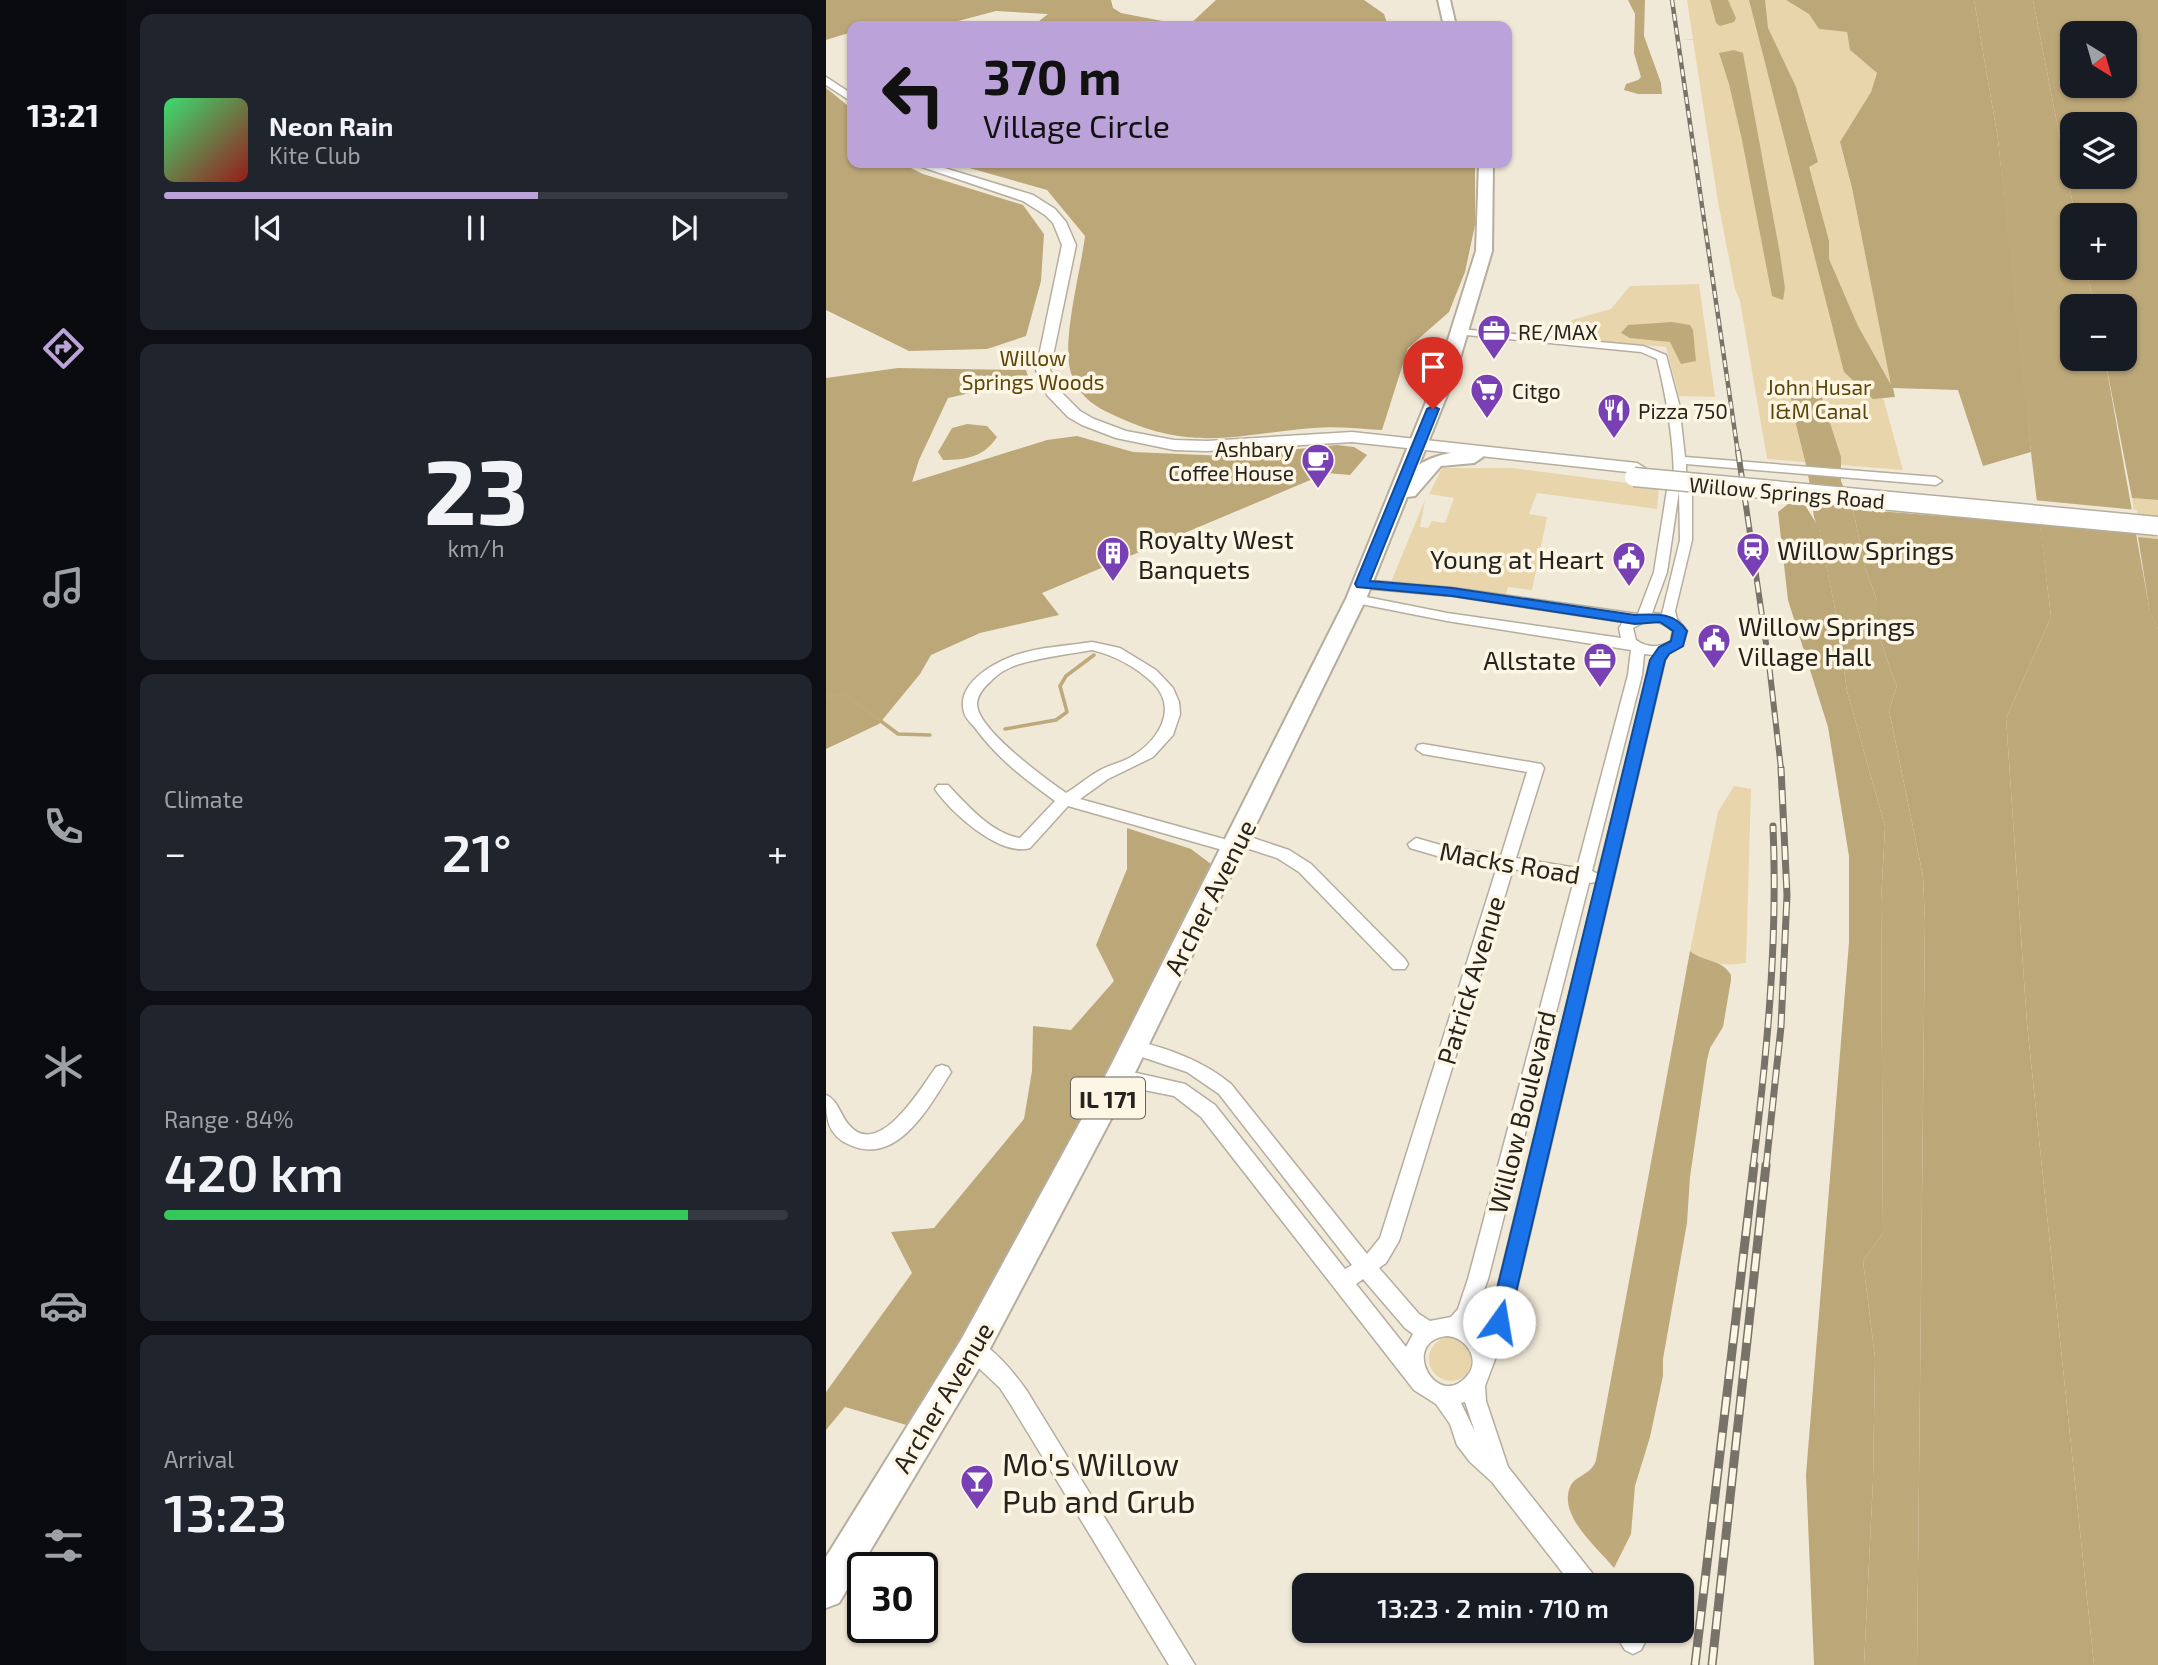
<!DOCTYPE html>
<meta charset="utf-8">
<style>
body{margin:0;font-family:"Exo 2",sans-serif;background:#20242c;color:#f1f3f6;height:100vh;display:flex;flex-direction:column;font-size:26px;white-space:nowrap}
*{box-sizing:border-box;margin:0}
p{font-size:23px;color:#9ea1a6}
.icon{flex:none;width:38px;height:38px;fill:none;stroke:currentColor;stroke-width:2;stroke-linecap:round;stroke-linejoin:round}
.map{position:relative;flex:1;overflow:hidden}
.details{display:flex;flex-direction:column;gap:14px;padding:14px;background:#0d0f14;width:700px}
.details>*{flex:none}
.hud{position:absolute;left:21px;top:21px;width:665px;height:147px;border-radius:14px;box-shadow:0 2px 5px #0004;background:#bba2d9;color:#111;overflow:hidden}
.needle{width:46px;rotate:143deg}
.tools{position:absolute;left:1234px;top:21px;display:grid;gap:14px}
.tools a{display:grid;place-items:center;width:77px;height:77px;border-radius:14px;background:#171b24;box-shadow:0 2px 5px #0004;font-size:35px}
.speed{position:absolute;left:21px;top:1552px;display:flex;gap:14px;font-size:35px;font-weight:700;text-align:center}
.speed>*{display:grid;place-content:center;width:91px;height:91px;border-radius:50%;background:#171b24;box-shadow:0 2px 5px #0004;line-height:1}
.speed .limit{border:4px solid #111;border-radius:10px;background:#fff;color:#111}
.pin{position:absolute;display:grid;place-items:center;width:60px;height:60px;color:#fff;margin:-72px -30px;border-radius:50% 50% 50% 0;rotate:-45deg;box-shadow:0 0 7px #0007}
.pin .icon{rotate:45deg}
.me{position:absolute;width:77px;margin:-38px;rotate:13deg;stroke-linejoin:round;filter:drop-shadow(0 0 5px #0008)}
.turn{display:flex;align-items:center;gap:24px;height:147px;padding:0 21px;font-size:32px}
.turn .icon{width:91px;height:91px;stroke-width:2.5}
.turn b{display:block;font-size:49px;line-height:60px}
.big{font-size:52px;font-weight:600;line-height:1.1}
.details .card{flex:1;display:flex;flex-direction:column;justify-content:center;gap:10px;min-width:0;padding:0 24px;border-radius:14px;background:#20242c}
.details .dial{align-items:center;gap:0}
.dial b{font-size:91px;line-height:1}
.song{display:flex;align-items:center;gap:21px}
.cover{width:84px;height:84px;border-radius:10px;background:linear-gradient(135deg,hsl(140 70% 55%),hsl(0 70% 35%))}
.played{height:7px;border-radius:4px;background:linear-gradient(90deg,#bba2d9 60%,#363941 60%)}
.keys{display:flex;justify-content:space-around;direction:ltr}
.heat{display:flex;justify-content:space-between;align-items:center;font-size:38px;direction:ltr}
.charge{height:10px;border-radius:5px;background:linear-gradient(90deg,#34c759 84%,#363941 0)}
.trip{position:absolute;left:466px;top:1573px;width:402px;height:70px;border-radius:14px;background:#171b24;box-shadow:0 2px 5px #0004;font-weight:600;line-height:70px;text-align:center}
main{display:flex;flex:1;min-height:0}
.menu{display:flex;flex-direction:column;width:126px;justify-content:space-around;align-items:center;background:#090b0e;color:#9ea1a6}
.menu .icon{width:49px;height:49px}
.menu .current{color:#bba2d9}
.menu b{font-size:32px;color:#f1f3f6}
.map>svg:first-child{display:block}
</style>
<main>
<nav class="menu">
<b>13:21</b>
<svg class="icon current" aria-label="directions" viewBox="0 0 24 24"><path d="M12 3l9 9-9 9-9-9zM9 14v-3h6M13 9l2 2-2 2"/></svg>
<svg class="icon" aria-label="music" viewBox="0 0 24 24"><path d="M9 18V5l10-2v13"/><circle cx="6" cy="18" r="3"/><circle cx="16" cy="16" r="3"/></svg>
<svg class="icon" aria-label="phone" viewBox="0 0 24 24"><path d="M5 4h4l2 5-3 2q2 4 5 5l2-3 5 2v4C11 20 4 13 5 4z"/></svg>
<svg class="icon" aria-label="climate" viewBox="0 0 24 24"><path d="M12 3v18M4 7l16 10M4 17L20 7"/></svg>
<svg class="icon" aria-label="car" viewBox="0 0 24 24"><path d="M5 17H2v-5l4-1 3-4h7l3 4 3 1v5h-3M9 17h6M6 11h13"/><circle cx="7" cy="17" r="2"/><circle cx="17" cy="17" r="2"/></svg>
<svg class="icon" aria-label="filters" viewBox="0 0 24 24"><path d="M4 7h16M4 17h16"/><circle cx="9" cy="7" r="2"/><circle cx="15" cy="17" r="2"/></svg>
</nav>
<section class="details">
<div class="card">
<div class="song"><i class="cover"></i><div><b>Neon Rain</b><p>Kite Club</p></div></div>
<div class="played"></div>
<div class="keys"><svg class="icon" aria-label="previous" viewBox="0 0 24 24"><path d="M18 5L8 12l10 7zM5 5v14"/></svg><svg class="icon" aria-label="pause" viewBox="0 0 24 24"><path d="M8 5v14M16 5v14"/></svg><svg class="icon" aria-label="next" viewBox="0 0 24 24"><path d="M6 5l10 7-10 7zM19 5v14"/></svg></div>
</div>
<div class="card dial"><b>23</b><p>km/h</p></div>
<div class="card"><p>Climate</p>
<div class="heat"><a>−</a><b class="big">21°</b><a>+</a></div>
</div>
<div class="card"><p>Range · 84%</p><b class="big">420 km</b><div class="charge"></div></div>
<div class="card"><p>Arrival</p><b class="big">13:23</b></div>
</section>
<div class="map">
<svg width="1332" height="1665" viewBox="0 0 1332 1665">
<rect width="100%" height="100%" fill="#f1e9d8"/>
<g fill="#e8d5ac">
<polygon points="861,0 960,0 983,14 993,29 1021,32 1024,50 1051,73 1045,92 1014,143 1026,188 1066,388 1043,347 1077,470 941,459 914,301 909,289 892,202 867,40 855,40 867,39"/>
<polygon points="873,284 889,397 853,396 840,347 740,338 746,320 785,309 804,286"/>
<polygon points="616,468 687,468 833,487 831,509 711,493 703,514 721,517 706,590 682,587 680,595 565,582 599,500 594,527 602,528 606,521 619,523 628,498 603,494"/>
<polygon points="1306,498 1332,500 1332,539 1312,537"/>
<path d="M908,786L925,789L920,963C901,966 880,965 864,951L892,812Z"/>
<circle cx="625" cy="1359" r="22"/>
</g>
<g fill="#bca778" fill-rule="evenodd">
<polygon points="0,0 285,0 287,8 295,13 362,26 390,0 538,0 558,14 562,26 207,26 222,14 170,11 113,26 26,26 26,32 0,40"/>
<polygon points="923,0 939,0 942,28 970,87 992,162 983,167 1003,241 1003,259 1032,326 1065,385 1026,188 1014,142 1045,92 1051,73 1024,50 1021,32 993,29 983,14 960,0 1148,0 1172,139 1205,452 1157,466 1132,390 1067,388 1069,397 1047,399 1018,372"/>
<path d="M1207,0H1332V500L1306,498L1279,359H1298V306H1268L1260,268H1298V215H1249ZM1246,33H1298V86H1246ZM1246,124H1298V177H1246Z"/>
<polygon points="0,88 26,109 26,163 75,163 97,174 197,205 218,234 215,281 200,336 161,349 83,351 0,310"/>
<path d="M126,163H649V225L639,272L623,312L582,348L556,430C533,429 510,426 487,428C411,434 369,452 294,418C270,407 255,400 245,373C235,342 255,270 259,236L221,190Z"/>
<polygon points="72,368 200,370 207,391 158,390 122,398 93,460 86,482 221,440 251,436 307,452 400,456 511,445 528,447 541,455 524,475 501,473 216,593 233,615 154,633 105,655 94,674 53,724 0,749 0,378"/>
<polygon points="962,504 979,505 993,528 1010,614 1021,691 1059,827 1055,901 1057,1233 1037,1261 1049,1358 1047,1480 1038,1665 988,1665 980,1475 1023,942 1023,856 1002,727 962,600 952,512"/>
<path d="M1027,509L1214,524L1225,617L1180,718L1201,1024L1268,1665H1091L1099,922L1097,876L1063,710L1071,686C1061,664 1057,640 1046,620L1051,600L1039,567Z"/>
<polygon points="1312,537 1332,539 1332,629 1324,613"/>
<polygon points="301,828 365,849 389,867 261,1124 84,1426 19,1407 0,1430 0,1392 86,1273 65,1232 108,1228 198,1119 206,1071 207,1026 245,1030 288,981 270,945 301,869"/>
</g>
<g fill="#bea97a">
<polygon points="802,0 819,0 818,36 835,83 836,94 812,94 798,90 800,84 812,80 815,77 808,53 809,14"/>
<polygon points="884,0 902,0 910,18 908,22 894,26 890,23"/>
<polygon points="1148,0 1207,0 1249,215 1246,215 1246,268 1260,268 1268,306 1246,306 1246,359 1279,359 1324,612 1332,629 1332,1665 1268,1665 1201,1024 1180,718 1225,617 1193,354 1172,139"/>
<polygon points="908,50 917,53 954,254 959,288 957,300 946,296 916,140 903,84 893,53"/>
<polygon points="846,322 864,325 867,330 870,361 855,364 844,342 804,338 795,333 802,325"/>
<path d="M981,383L994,392L1015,457V481L1027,509L1039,567L1051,600V612L1046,620C1057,640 1061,664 1071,686L1063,710L1097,876L1099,922L1091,1665H1038L1047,1480L1049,1358L1037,1261L1057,1233L1055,901L1059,827L1021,691L1010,614L993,529C985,517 987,500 984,486C979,453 967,422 964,389L969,384Z"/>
<path d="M141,424L161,426L171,437C158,457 140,460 117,460L112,452L126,428Z"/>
<path d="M864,951C877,962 896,959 905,975V980L897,1027L884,1048L881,1060L864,1177L861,1223L837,1359V1376L824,1437L809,1486L805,1534L788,1568C772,1548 732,1516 744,1487C749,1475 766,1475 770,1460Z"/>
</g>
<polygon fill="#f1e9d8" points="1207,500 1311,510 1315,533 1210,524"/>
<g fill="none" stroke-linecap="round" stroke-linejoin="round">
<g stroke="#bea97a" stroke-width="3.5">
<polyline points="0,696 19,694 72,734 104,735"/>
<polyline points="179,729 230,720 241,712 234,686 240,676 268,655"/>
</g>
<defs>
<g id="street">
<path d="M634,329L817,346L840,355L853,404L859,457L1110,477L1116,481L1110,485L860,464V484L866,491V540L849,611L851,619L861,631L856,646L844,652L839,660L683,1322L659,1386L660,1401L682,1467L770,1578L773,1586H747L666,1482L644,1462L631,1445L624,1424L610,1404L588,1390L375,1117L348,1096L293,1085L287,1082L284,1077L287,1072L293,1069L359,1084L389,1105L519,1269L526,1265L393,1094L361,1072L301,1052L298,1047L301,1042L307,1040C343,1049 376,1060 405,1084L541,1254L554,1238L671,867L618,858L584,848L582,844L590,838L618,846L675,856L701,772L597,754L590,749L592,745L597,744L715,764L718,768L690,858L751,868L802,675L805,650L621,621L530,603L523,599L530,595L621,613L795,638L793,628L797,622L627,596L536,588L529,584L536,580L627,588L812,614L828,572L841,490L848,484C848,441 841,400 831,359L815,352L630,334L629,332ZM853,491L854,540L836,614L826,613L841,572ZM820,621C831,621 839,623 847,631L845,641C833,648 821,648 810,640L807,628ZM818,654L828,655L772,874L766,871L816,675ZM687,869L748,880L642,1279L632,1309L625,1317L604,1321L593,1314L553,1268L560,1263L573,1241ZM771,882L663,1322L658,1335L646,1324L662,1279L763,883ZM537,1279L579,1328L587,1334L580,1347L530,1284ZM622,1336C641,1338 655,1360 641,1376C610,1412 572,1340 622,1336ZM639,1402L649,1432L635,1403Z"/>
<path d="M266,642L294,648L330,670L347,688L353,702L354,714L347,735L327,757L282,779L254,799L405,841L406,835L412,833L463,850L485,864L579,959L582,964L579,969H567L473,872L451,858L414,846L413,851L407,853L242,806L204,848C174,857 124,812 109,789L112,785H122C141,805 166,834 194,838L229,801C199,779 172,759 150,729C146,724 139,718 138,712C130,684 166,664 187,656C211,647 241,646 266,642ZM266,650C288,655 310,667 327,683C353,709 332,741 305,757C295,763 282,765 271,772C260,778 251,787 240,793C220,779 149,728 151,703C152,694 158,687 165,681C173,672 186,666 197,663C219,657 243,654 266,650Z"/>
<path d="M116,1065L122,1067L125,1072L122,1077C102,1109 70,1166 24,1145C1,1135 0,1118 0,1095C12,1100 14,1115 23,1125C53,1160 95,1088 110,1067Z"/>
<path d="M147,1339C168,1347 188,1373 201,1391L369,1665H343L185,1405L174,1388L140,1356L137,1349L140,1342Z"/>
<polygon points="787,1631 813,1631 819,1642 815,1650 807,1654 799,1650"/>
</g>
<g id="secondary">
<polygon points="0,77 26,94 26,102 0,85"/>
<polygon points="84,163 102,163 207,195 229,209 240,222 250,245 224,370 233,390 254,411 268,419 300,431 348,440 381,441 526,432 811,463 819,468 811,473 526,442 381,451 348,450 290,438 256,425 242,417 221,395 210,370 236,245 227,223 219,215 197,201"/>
</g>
<g id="primary">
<polygon points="612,0 624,0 630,26 618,26"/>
<path d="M653,163H667L666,251L629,375L593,465C605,456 646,444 657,457L648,463L615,466L589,496L581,497L540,599L303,1085L158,1360L13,1603L0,1608V1557L136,1338L283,1069L520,599L611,375L650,251Z"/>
</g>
</defs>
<use href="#street" stroke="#b5ad9d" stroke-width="3"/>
<use href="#secondary" stroke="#b5ad9d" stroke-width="3"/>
<use href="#primary" stroke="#b5ad9d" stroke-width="4"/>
<use href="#street" fill="#fff" fill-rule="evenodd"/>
<use href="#secondary" fill="#fff" fill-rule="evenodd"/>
<use href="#primary" fill="#fff" fill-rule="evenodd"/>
<defs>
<polyline id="rail-far3" points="846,0 912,453"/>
<polyline id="rail-far2" points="912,451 943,664 955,769"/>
<g id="rail-far1">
<path d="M927,1167C941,1053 952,941 947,826"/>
<polyline points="940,1167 955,1027 961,895 955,768"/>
</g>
<g id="rail">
<polyline points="869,1665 928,1165"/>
<polyline points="886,1665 940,1165"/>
</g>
</defs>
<use href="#rail-far3" stroke="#787369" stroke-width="4.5"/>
<use href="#rail-far2" stroke="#787369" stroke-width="6"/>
<use href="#rail-far1" stroke="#787369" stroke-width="7"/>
<use href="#rail" stroke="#787369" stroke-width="9"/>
<use href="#rail-far3" stroke="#fef6e5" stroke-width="2.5" stroke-dasharray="7" stroke-linecap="butt"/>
<use href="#rail-far2" stroke="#fef6e5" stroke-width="3.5" stroke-dasharray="11" stroke-linecap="butt"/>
<use href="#rail-far1" stroke="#fef6e5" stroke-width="4.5" stroke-dasharray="14" stroke-linecap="butt"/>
<use href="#rail" stroke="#fef6e5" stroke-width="6" stroke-dasharray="18" stroke-linecap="butt"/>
<defs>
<polyline id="secondary-bridge" points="808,477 1332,526"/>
</defs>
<use href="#secondary-bridge" stroke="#b5ad9d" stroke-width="21" stroke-linecap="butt"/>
<use href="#secondary-bridge" stroke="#fff" stroke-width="18"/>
</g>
<path fill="#1a73e8" stroke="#114b97" stroke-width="2" d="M607,406L613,409L544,581L626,588L809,615C830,614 848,612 861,631L857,646L843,654L839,660L683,1322L680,1328L673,1331L666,1328L663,1322L824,660L833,647L845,641L847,631L834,622L809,624L626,596L531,587L529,584L601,409Z"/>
<defs>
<symbol id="office-pin" viewBox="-11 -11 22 30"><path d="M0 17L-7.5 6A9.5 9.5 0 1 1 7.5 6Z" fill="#793fb5" stroke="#fef6e5"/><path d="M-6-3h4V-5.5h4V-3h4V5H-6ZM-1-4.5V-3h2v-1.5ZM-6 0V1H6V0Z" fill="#fff"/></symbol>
<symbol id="supermarket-pin" viewBox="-11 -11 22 30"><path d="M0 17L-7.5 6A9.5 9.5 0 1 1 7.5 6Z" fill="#793fb5" stroke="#fef6e5"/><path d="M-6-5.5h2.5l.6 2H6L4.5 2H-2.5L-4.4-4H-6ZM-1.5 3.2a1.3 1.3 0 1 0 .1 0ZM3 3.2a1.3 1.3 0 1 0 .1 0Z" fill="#fff"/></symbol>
<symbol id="restaurant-pin" viewBox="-11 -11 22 30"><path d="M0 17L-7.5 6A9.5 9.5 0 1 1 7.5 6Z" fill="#793fb5" stroke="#fef6e5"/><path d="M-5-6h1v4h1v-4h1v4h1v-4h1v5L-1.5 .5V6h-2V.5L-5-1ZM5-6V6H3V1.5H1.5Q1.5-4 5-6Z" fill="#fff"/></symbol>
<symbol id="cafe-pin" viewBox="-11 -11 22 30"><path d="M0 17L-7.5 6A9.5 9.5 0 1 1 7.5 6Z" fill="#793fb5" stroke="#fef6e5"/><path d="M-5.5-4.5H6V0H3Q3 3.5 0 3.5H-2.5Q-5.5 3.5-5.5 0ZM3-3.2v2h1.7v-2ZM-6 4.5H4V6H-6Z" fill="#fff"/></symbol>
<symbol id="station-pin" viewBox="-11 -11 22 30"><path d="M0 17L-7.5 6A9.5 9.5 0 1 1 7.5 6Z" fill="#793fb5" stroke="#fef6e5"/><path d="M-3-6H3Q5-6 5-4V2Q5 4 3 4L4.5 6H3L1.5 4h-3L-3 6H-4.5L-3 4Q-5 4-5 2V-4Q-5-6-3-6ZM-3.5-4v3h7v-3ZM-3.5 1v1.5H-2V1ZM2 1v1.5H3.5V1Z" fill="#fff"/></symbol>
<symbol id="building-pin" viewBox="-11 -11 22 30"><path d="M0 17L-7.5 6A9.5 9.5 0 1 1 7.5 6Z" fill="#793fb5" stroke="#fef6e5"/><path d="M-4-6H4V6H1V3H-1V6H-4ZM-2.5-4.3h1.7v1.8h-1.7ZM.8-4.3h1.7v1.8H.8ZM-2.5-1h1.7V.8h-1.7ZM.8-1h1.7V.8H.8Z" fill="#fff"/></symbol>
<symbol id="civic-pin" viewBox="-11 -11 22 30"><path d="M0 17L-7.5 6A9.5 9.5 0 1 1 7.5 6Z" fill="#793fb5" stroke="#fef6e5"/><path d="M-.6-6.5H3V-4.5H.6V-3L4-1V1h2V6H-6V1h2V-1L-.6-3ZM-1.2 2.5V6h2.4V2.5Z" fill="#fff"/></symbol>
<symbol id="bar-pin" viewBox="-11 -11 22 30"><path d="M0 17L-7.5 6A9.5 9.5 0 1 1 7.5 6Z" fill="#793fb5" stroke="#fef6e5"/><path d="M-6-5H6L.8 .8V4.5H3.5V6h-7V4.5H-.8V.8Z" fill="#fff"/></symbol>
</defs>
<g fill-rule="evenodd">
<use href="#office-pin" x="649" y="312" width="38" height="52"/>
<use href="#supermarket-pin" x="642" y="371" width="38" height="52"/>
<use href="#restaurant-pin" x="769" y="391" width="38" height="52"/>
<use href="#cafe-pin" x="473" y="441" width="38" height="52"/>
<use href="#station-pin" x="908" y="530" width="38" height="52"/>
<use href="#building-pin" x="268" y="534" width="38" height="52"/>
<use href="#civic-pin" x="784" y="539" width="38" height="52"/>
<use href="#civic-pin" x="869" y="621" width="38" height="52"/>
<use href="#office-pin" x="755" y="640" width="38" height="52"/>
<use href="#bar-pin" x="132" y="1462" width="38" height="52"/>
</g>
<g text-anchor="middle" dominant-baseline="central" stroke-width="7" stroke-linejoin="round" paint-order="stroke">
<g font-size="21" fill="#26231d" stroke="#fef6e5" text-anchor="start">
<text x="692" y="331">RE/MAX</text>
<text x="686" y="390">Citgo</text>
<text x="812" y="410">Pizza 750</text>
<text x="468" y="448" text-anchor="end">Ashbary<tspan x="468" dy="24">Coffee House</tspan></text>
</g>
<g font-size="21" fill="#5b4508" stroke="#fef6e5">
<text x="207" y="357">Willow<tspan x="207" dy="24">Springs Woods</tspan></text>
<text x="993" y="386">John Husar<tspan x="993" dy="24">I&amp;M Canal</tspan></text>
</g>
<g font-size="21" fill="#26231d" stroke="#fef6e5">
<text transform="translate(961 492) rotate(5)">Willow Springs Road</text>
</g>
<rect fill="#fef6e5" stroke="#676259" stroke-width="2" x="245" y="1077.5" width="74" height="41" rx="5"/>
<g font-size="24" font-weight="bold" fill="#26231d">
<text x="282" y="1098">IL 171</text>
</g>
<g font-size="26" fill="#26231d" stroke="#fef6e5" text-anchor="start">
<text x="312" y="538">Royalty West<tspan x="312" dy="30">Banquets</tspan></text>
<text x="951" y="549">Willow Springs</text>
<text x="778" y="558" text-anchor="end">Young at Heart</text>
<text x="912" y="625">Willow Springs<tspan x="912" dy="30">Village Hall</tspan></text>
<text x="750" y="659" text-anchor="end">Allstate</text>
</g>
<g font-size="26" fill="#26231d" stroke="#fef6e5">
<text transform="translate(684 862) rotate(10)">Macks Road</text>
<text transform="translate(383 897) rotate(-63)">Archer Avenue</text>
<text transform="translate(644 980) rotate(-73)">Patrick Avenue</text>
<text transform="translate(695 1112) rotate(-76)">Willow Boulevard</text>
<text transform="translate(116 1397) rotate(-59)">Archer Avenue</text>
</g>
<g font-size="32" fill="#26231d" stroke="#fef6e5" text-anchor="start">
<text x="176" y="1463">Mo's Willow<tspan x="176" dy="37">Pub and Grub</tspan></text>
</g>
</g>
</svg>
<div class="tools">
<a><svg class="needle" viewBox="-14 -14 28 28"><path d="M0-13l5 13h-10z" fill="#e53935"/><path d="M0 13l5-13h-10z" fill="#9ea1a6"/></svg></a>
<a><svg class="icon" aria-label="layers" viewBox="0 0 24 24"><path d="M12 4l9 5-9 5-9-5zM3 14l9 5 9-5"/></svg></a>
<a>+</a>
<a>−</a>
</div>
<div class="speed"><div class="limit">30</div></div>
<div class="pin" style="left:607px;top:409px;background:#d93025"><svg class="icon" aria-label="arrive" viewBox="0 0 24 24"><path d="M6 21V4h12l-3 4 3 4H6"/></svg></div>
<svg class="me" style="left:673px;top:1322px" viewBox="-20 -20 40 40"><circle r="19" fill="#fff"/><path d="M0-13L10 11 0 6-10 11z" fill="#1a73e8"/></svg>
<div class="trip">13:23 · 2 min · 710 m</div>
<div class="hud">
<div class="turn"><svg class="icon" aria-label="left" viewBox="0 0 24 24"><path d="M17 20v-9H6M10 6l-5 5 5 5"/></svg><div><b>370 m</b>Village Circle</div></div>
</div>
</div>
</main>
